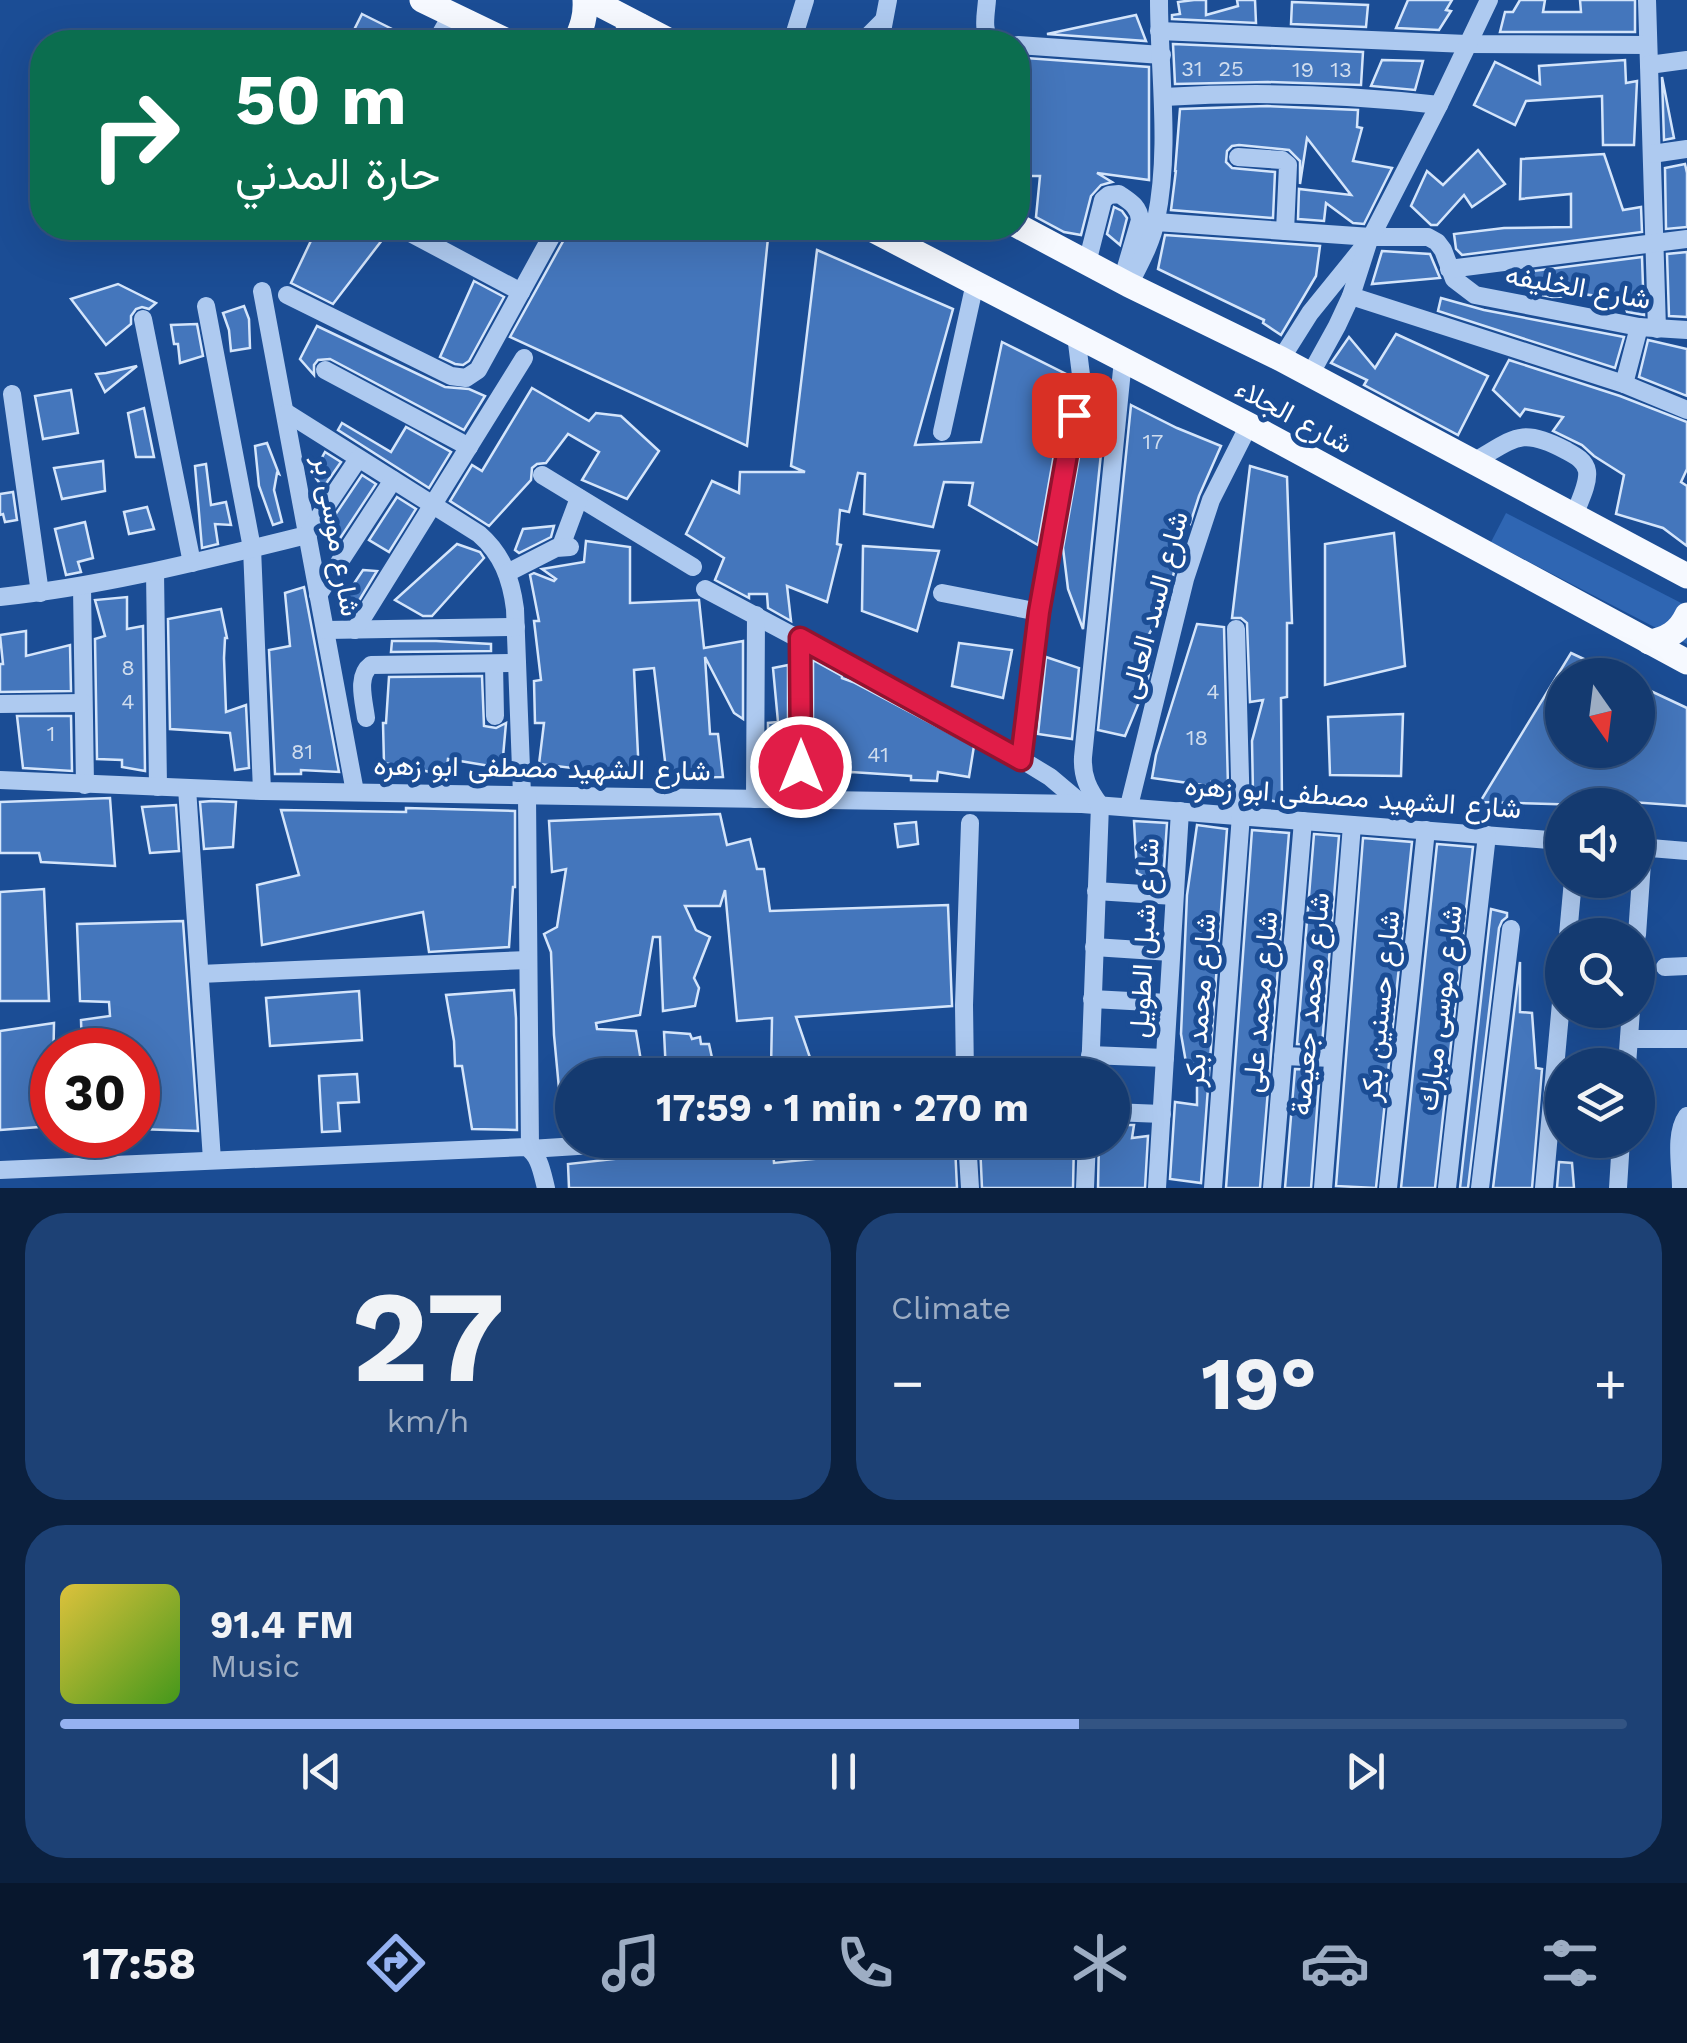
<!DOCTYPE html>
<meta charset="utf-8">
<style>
body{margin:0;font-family:"Work Sans",Vazirmatn,sans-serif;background:#1d4175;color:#f1f3f6;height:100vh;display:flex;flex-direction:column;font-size:38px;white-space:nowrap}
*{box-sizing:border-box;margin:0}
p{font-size:32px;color:#9dadc3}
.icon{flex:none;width:55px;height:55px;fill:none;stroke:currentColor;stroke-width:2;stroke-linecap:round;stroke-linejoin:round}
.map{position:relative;height:1188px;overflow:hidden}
.sheet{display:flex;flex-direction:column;gap:25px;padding:25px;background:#0b203e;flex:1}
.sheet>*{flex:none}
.guide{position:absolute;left:30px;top:30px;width:1000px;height:210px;border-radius:40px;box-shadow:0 10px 40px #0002,0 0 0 2px #335483;background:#0b6e4f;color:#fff;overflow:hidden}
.needle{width:65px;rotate:166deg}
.controls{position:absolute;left:1545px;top:658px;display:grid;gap:20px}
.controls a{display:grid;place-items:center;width:110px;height:110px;border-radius:50%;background:#143a70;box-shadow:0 10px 40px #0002,0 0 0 2px #335483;font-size:50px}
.speed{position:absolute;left:30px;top:1028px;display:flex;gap:20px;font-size:50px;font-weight:700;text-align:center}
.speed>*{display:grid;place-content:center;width:130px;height:130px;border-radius:50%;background:#143a70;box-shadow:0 10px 40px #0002,0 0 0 2px #335483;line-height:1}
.speed .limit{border:15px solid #d22;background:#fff;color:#111}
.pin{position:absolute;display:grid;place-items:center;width:85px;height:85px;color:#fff;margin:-42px;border-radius:20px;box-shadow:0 5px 15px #0006}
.me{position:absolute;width:110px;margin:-55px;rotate:0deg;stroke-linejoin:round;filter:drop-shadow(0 0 8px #0008)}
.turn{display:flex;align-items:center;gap:35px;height:210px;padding:0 40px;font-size:45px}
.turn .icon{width:130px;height:130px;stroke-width:2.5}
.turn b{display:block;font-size:70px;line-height:85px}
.big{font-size:75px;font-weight:700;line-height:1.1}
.sheet .widget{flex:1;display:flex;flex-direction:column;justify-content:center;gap:15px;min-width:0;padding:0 35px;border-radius:40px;background:#1d4175}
.sheet .dial{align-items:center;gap:0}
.dial b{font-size:130px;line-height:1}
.song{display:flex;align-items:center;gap:30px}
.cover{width:120px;height:120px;border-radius:15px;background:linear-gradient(135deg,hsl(50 70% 55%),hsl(100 70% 35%))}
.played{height:10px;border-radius:5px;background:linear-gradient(90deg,#95b2f1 65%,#335483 65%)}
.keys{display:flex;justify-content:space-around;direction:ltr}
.heat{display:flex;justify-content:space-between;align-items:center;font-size:55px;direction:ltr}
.sheet .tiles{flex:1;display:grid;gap:25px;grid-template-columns:1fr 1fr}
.widget:last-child{grid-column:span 2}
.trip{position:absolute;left:555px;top:1058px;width:575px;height:100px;border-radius:50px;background:#143a70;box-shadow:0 10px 40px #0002,0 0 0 2px #335483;font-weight:700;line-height:100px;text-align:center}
.tabs{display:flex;height:160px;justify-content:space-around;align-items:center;background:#08172d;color:#9dadc3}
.tabs .icon{width:70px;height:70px}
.tabs .selected{color:#95b2f1}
.tabs b{font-size:45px;color:#f1f3f6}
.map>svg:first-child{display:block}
</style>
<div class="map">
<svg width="1687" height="1188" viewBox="0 0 1687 1188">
<rect width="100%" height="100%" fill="#1b4d95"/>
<polygon fill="#2f66b3" points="1506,513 1687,606 1687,644 1491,542"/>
<g fill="#4476bc" stroke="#d4e5fb" stroke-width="2.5">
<polygon points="1194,0 1206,0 1206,15 1238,6 1237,0 1255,0 1256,23 1172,19 1172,15 1180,14 1178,2"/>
<polygon points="1408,0 1452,0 1446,10 1451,11 1439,30 1396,28"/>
<polygon points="1520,0 1545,0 1543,12 1581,12 1580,0 1635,0 1635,32 1500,32 1505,12 1513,12"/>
<polygon points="1292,2 1368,5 1366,27 1291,24"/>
<polygon points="362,14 394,30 387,42 348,42"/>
<polygon points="1136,15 1146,41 1047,34"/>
<polygon points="1173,44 1363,52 1361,85 1268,82 1175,84"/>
<polygon points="1026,58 1149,67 1149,180 1097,173 1112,182 1101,185 1091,196 1081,235 1064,232 1036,217 1040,176 1022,176"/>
<polygon points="1382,60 1423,61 1415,90 1371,86"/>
<polygon points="1625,60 1626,83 1637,81 1634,145 1603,145 1602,96 1526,101 1515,125 1474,105 1495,62 1540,84 1539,66"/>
<polygon points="1662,77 1674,138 1664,140"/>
<polygon points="1267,106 1358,110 1357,127 1362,128 1353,161 1392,168 1364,224 1353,223 1326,203 1324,221 1298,219 1299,189 1351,195 1307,138 1300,184 1300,161 1289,150 1239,145 1232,146 1227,151 1226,162 1232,168 1275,172 1273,218 1171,210 1176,170 1175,172 1180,109"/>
<polygon points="1478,150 1505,184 1472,207 1464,195 1437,225 1431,225 1411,206 1427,171 1443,185"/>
<polygon points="1604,154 1623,210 1641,207 1642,232 1462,255 1456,249 1454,234 1504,228 1571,227 1571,194 1520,199 1521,159"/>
<polygon points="1685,164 1687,173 1687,227 1666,229 1665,168"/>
<polygon points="1114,207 1122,211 1127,218 1120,245 1107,234"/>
<polygon points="317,228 389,228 389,231 333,304 291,283"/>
<polygon points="568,228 769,228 747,446 510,337 567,234"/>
<polygon points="1165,235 1320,246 1316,276 1281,335 1263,323 1264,320 1158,269"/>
<polygon points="817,250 953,309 915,445 981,442 1002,342 1068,375 1038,545 969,505 973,483 944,482 933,527 864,514 865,474 858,473 849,512 840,510 837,544 841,545 827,602 787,586 791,621 768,608 767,594 749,594 749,598 715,580 724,558 686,534 712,481 739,493 740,472 805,472 791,466"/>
<polygon points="1382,251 1430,254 1440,278 1372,284"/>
<polygon points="1687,252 1687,317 1669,316 1667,254"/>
<polygon points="1642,257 1644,315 1627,312 1623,299 1581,294 1581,296 1552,297 1531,293 1533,271"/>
<polygon points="474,281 504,297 469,361 463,365 455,364 440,357"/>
<polygon points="118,284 156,303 149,309 142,307 136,309 131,316 131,324 106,345 71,299"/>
<polygon points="1441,298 1484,310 1624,337 1615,368 1438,311"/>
<polygon points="244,306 249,319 250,348 231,351 229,330 223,313"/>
<polygon points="197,324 203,356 180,363 178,344 174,344 171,325"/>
<polygon points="317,326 445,387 469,389 485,396 464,430 330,359 318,360 314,365 314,375 300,359"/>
<polygon points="1396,334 1488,376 1458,435 1364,385 1367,380 1331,363 1349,337 1375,368"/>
<polygon points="1648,340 1687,349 1687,396 1639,377"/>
<polygon points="1509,360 1620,396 1687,422 1687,469 1681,482 1687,486 1687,546 1663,528 1616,514 1624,475 1594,456 1582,445 1553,431 1563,417 1525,409 1520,416 1493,390"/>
<polygon points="137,366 105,392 96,374 106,373"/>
<polygon points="532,388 589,421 596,413 621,416 659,451 627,499 582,480 599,452 568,434 546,463 537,464 532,468 531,480 489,526 450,501 472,465 482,471"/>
<polygon points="1091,389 1107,395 1083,629 1068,589 1063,548"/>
<polygon points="71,390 78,433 43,439 35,396"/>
<polygon points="1131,405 1177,428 1221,446 1199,496 1190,524 1178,542 1170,568 1175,568 1167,600 1145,642 1155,642 1153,655 1147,683 1125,736 1098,730"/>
<polygon points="144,408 154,457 136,457 128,413"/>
<polygon points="342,423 391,452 406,427 451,452 429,488 338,430"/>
<polygon points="267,443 279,474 277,473 274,490 282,522 273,525 259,486 255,446"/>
<polygon points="325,452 341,462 323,488 313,474"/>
<polygon points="103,461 105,491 62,499 54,468"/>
<polygon points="206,464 211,505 226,502 231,525 215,524 218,544 202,548 195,466"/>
<polygon points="1250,466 1287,477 1292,623 1287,623 1287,697 1281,698 1282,803 1255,797 1253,793 1252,741 1263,700 1250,702 1247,623 1241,618 1232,618"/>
<polygon points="362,475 376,484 337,543 325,530"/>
<polygon points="13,492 17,520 5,522 3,514 0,515 0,494"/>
<polygon points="397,497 416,509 389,552 369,540"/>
<polygon points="147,507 154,529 129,534 124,512"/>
<polygon points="85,522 93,558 78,562 81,572 66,575 55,529"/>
<polygon points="554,526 551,537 519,553 515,550 523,529"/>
<polygon points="1394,533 1405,666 1325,685 1325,544"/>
<polygon points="586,541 630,547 630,603 699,600 704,648 743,641 743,719 734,713 705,657 710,734 718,734 723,777 667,778 654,668 634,670 639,776 539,764 544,723 535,723 534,681 541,680 534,621 539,621 530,575 534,573 554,581 556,579 542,569 584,562"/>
<polygon points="457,544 480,552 484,558 432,616 423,616 395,600"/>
<polygon points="863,546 939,551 917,631 862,611"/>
<polygon points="363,570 377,571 354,609 343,600"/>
<polygon points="304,587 339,772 301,770 301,774 275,774 269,650 290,646 285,593"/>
<polygon points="127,597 127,629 143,626 145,771 122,767 122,760 97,759 95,639 105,636 95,600"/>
<polygon points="221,609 227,638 225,638 224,658 226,712 246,705 249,768 235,770 230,733 170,729 168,619"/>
<polygon points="1197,624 1224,627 1228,787 1211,782 1210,786 1152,778 1156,755"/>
<polygon points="26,631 26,656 70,645 71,691 0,692 0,664 3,664 0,635"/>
<polygon points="392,641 436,641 491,644 491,651 391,652"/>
<polygon points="959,643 1012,650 1003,698 952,686"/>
<polygon points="1571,653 1618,675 1562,675 1562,750 1638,750 1638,685 1687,708 1687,806 1631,802 1630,805 1586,805 1480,802"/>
<polygon points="1046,657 1079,668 1072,739 1038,734"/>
<polygon points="813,660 842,676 842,678 853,682 974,746 969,777 938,772 937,781 911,780 911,776 851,772 816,782 815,774 813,774"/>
<polygon points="788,665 788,777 768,779 768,723 778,722 773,668"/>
<polygon points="482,676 484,726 496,728 506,723 502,768 448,759 446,775 384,763 383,723 386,723 389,677"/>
<polygon points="1403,714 1401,776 1330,775 1328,717"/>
<polygon points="17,716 71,716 72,771 23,768"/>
<polygon points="110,798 115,866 41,862 39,853 0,853 0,802"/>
<polygon points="212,801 236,802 233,847 204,849 200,802"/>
<polygon points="176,805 179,851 150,853 142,807"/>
<polygon points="406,808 515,811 515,887 513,887 509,947 429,952 423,912 262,945 257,885 299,875 281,810 406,812"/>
<polygon points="720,814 727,845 750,839 757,869 764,869 770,911 948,905 952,1006 796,1017 816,1075 771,1068 772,1018 737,1021 725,890 720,906 685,906 696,930 710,937 694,978 699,988 695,1006 663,1011 660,937 653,937 640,1015 596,1023 597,1029 636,1031 641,1061 637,1059 640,1075 572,1075 572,1120 562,1121 554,1035 551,952 544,934 557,927 566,869 552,872 549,821"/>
<polygon points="1134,821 1167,823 1163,883 1155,882 1137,873"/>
<polygon points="916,822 918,844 898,847 895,824"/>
<polygon points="1197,825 1227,829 1201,1183 1170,1179 1175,1102 1197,1105 1197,1074 1188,1074 1181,1034 1187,895"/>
<polygon points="1252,830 1289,833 1260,1188 1226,1188"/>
<polygon points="1314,834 1339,836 1322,1045 1297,1044"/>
<polygon points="1363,838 1412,842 1376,1188 1336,1186"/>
<polygon points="1437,844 1473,847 1435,1188 1401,1188"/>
<polygon points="44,889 49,1001 0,1001 0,892"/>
<polygon points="1491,909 1507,913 1507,917 1502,921 1499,928 1468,1188 1460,1188"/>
<polygon points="183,921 198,1131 138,1129 138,1050 82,1050 81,1020 110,1016 109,1002 80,1001 77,924"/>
<polygon points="1520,962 1520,1012 1532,1013 1536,1068 1542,1069 1532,1188 1493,1188"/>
<polygon points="514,990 516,1018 517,1130 472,1129 462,1066 455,1066 454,1041 446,995"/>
<polygon points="359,991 362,1040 270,1046 266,998"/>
<polygon points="54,1023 52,1126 0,1130 0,1031"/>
<polygon points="664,1032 690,1034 692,1039 700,1037 701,1044 709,1044 714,1067 702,1067 702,1075 671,1075 666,1073"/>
<polygon points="1295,1069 1320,1070 1311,1188 1285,1188"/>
<polygon points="357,1074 359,1102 338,1103 340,1131 322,1132 319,1076"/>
<polygon points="1112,1125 1134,1125 1132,1138 1148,1136 1145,1188 1098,1188 1099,1141 1112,1140"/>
<polygon points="997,1140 1074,1140 1073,1188 982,1188 980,1144"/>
<polygon points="955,1145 957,1188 569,1188 568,1164 668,1153 773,1148 774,1163"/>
<polygon points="1559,1162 1572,1163 1574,1188 1557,1188"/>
</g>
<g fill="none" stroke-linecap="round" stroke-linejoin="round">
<g stroke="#aecaf0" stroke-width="18">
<path d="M987,0C986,15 981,32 993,42"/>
<polyline points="1647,0 1657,329"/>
<polyline points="1159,31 1467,44 1648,45"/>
<polyline points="402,42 411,42"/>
<polyline points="436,42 452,14"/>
<polyline points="792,42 805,0"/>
<polyline points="862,42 882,22"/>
<polyline points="880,42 888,0"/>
<polyline points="1018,45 1162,55"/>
<polyline points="1649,65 1687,60"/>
<path d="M1164,97C1258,91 1345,94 1439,105"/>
<polyline points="1652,154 1687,149"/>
<polyline points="1238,157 1282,160 1288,165 1285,231"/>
<polyline points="1156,222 1371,237 1428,237 1437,242 1443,250 1454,279 1475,295 1639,327 1687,330"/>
<polyline points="401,228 521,292"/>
<path d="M1087,263L1103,200L1109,195L1119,194C1129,201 1139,206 1140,220L1122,281"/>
<polyline points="1449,269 1687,239"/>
<path d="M1129,285C1139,265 1152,242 1156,220C1171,147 1159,73 1159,0"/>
<polyline points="262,291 355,792"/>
<polyline points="287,295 451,376 466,378 478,370 556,228"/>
<polyline points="1351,296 1624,384 1687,410"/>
<polyline points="206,306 252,548 262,791"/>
<polyline points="143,319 192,563"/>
<polyline points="1281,359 1310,313 1361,250"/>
<polyline points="325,370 469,447"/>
<polyline points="1310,375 1337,326 1351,296 1368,243 1439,105 1489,0"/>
<polyline points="1624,384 1639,327"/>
<polyline points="12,394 40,593"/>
<path d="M287,413L479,534C502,554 511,578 515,609L522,795"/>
<polyline points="942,432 975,283"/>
<path d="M1473,462C1514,439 1520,426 1565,450C1574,455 1585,460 1587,471C1589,484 1578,504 1574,516"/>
<polyline points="542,475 693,567"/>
<polyline points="561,546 579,498"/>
<polyline points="155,572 158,787"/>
<polyline points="507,573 556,548 570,547"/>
<polyline points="82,587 85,785"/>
<polyline points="705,589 996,744 1050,777 1082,804"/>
<polyline points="942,593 1039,612"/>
<polyline points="318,595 393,480"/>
<path d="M0,597C104,586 205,560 307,535L358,459"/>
<polyline points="326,630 516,627"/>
<polyline points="355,630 524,358"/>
<polyline points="800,638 801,799"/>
<polyline points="494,664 495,716"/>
<polyline points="0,704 83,703"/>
<path d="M366,718C364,701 356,676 371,665L517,663"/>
<polyline points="1021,760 1039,612 1081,375 1076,335"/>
<polyline points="0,780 262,791 1082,804 1562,841"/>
<polyline points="187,788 212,1160"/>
<polyline points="527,795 530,1149 672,1140"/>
<polyline points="755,799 756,615"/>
<polyline points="1129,806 1185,579 1211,500 1249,425"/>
<polyline points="1638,847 1687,851"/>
<polyline points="1096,891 1174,896"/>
<polyline points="1568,935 1573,880"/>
<polyline points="1637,935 1643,848"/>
<polyline points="1094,947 1171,952"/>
<polyline points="1665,967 1687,966"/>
<polyline points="200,974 528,960"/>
<polyline points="1092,999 1168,1003"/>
<polyline points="1629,1039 1687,1039"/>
<polyline points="1090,1055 1165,1058"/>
<polyline points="1283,1056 1333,1058"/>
<polyline points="1627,1065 1631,1010"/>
<polyline points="965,1075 964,1005 970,823"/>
<path d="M1090,1075L1100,805C1088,789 1082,776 1083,757L1123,360"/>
<polyline points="1112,1112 1162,1114"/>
<polyline points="967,1140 970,1188"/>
<path d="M0,1170L526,1147C540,1155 542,1173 546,1188"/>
<polyline points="1085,1188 1087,1140"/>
<polyline points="1157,1188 1180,811"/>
<polyline points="1213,1188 1241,815 1236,629"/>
<polyline points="1272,1188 1303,821"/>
<polyline points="1323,1188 1352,825"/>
<polyline points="1388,1188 1426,830"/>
<polyline points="1447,1188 1487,835"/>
<polyline points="1480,1188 1511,929"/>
<polyline points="1544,1188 1562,992"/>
<polyline points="1618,1188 1621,1140"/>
<path d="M1681,1188C1681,1166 1674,1134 1687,1116"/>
</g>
<g stroke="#f6f9ff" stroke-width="25">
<polyline points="422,0 509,42"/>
<polyline points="591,0 672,42"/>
<path d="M575,42C582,28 586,16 585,0"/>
<polyline points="619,42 627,34 640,26"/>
<polyline points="1018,226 1129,285 1281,359 1687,576"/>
<polyline points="869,228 1249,425 1687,662"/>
<path d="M1649,642C1667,639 1679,632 1687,615"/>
</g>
</g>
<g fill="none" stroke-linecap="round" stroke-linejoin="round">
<defs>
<polyline id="route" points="801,767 800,638 1021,760 1039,612 1074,415"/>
</defs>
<use href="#route" stroke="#92132f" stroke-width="25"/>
<use href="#route" stroke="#e11d48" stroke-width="18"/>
</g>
<g text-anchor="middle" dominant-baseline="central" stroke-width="10" stroke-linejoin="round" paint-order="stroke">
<g font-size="22" fill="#d0ddee">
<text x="1192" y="68">31</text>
<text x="1231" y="68">25</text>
<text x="1303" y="69">19</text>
<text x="1341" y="69">13</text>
<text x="1153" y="441">17</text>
<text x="128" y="667">8</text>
<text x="1213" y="691">4</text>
<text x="128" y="701">4</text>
<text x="51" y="733">1</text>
<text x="1197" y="737">18</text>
<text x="302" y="751">81</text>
<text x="878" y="754">41</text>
</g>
<g font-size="28" fill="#fff" stroke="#1b4d95">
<text transform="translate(1578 287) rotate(10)">شارع الخليفه</text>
<text transform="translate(1294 416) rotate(28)">شارع الجلاء</text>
<text transform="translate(337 536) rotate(80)">شارع موسى بر</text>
<text transform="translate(1154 605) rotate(-75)">شارع السد العالى</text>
<text transform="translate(542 768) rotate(1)">شارع الشهيد مصطفى ابو زهره</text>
<text transform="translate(1353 797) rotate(4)">شارع الشهيد مصطفى ابو زهره</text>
<text transform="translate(1144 938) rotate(-87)">شارع شبل الطويل</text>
<text transform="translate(1200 1000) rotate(-86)">شارع محمد بكر</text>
<text transform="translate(1260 1002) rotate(-85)">شارع محمد على</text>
<text transform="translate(1310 1004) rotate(-85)">شارع محمد جعيصة</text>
<text transform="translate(1380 1006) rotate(-84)">شارع حسنين بكر</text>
<text transform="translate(1440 1008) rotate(-83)">شارع موسى مبارك</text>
</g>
</g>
</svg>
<div class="controls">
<a><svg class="needle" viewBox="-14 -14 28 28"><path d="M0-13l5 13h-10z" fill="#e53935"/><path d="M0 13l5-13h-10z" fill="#9dadc3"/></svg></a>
<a><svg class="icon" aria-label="sound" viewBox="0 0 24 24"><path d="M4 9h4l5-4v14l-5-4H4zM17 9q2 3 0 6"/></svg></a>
<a><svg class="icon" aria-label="search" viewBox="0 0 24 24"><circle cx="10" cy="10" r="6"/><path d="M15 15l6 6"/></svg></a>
<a><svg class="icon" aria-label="layers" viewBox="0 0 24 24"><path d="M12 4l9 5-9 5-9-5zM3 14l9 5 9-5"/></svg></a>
</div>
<div class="speed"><div class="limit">30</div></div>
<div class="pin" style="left:1074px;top:415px;background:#d93025"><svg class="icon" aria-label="arrive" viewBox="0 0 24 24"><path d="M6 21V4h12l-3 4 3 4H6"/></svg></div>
<svg class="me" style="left:801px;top:767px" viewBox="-20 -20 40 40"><circle r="17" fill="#e11d48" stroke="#fff" stroke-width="3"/><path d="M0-11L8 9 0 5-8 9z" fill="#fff"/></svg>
<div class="trip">17:59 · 1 min · 270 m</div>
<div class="guide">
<div class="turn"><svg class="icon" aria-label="right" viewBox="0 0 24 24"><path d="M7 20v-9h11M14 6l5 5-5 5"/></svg><div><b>50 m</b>حارة المدني</div></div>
</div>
</div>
<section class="sheet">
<div class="tiles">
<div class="widget dial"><b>27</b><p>km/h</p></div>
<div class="widget"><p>Climate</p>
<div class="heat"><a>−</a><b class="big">19°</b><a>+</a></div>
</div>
<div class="widget">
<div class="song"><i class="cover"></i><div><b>91.4 FM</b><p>Music</p></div></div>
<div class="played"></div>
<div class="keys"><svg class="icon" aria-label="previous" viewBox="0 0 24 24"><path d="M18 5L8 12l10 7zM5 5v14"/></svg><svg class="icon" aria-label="pause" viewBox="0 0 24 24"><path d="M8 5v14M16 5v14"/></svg><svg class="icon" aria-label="next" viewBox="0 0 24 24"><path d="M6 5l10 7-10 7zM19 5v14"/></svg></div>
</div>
</div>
</section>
<nav class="tabs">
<b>17:58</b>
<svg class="icon selected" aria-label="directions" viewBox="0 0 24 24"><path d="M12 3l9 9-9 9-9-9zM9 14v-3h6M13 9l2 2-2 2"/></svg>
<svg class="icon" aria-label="music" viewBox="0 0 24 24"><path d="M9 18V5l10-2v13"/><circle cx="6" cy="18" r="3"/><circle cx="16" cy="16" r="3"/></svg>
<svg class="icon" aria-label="phone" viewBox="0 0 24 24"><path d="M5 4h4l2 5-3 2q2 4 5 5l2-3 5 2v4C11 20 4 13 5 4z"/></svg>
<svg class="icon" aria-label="climate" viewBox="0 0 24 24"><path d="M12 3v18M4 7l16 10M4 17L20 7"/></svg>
<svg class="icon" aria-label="car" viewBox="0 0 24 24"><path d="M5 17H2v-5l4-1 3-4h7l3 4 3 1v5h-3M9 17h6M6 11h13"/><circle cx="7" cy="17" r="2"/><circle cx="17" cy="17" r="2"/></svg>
<svg class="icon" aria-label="filters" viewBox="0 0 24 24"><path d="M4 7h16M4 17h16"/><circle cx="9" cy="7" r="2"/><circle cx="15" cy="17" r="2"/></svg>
</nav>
